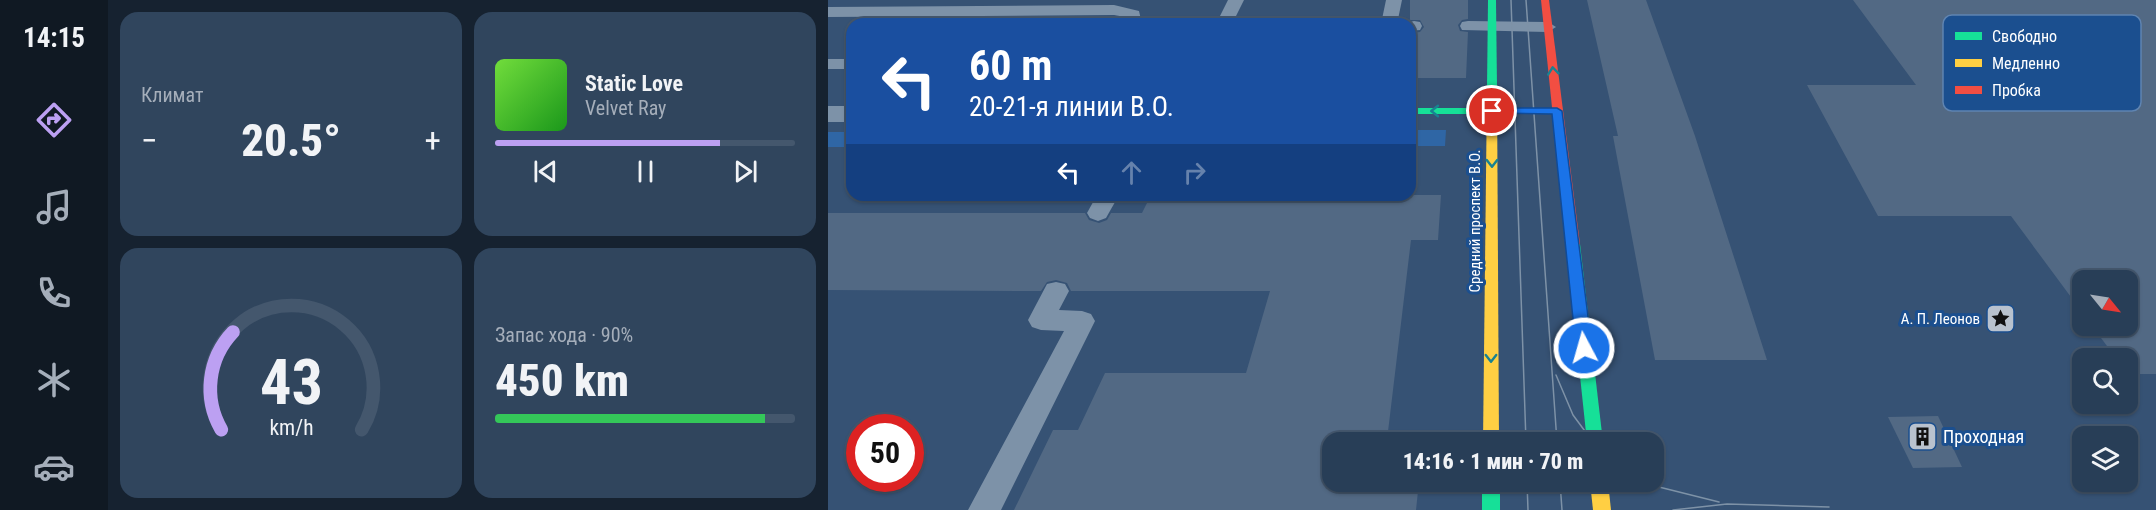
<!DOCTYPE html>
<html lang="ru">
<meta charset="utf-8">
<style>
body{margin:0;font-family:"Roboto Condensed",sans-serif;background:#30455d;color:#f1f3f6;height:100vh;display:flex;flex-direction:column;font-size:22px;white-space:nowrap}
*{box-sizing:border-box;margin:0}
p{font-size:20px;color:#a5aeba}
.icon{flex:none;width:33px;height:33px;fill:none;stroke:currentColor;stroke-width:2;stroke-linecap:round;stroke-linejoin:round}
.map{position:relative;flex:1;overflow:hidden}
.panel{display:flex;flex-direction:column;gap:12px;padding:12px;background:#162230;width:720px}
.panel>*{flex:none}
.top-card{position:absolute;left:18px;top:18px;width:570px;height:183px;border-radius:18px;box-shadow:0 2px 4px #0004,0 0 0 2px #44576d;background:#1a4fa0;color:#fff;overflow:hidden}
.needle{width:39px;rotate:120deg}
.controls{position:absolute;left:1244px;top:270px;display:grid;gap:12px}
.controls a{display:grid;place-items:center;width:66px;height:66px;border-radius:12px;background:#283e57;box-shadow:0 2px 4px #0004,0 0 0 2px #44576d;font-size:30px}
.speed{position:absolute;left:18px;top:414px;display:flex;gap:12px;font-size:30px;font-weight:700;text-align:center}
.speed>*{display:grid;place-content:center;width:78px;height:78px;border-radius:50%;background:#283e57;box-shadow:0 2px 4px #0004,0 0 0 2px #44576d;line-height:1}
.speed .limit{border:9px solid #d22;background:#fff;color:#111}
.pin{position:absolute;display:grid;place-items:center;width:51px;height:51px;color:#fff;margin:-26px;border:3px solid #fff;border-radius:50%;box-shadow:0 2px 6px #0007}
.me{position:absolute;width:66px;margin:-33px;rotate:354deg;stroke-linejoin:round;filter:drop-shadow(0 0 4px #0008)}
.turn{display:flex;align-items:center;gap:21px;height:126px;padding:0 24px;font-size:27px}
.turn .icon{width:78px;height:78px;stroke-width:2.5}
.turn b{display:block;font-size:42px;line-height:51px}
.lanes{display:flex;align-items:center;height:57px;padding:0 24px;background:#0003;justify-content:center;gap:30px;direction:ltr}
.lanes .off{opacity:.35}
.big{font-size:45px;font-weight:800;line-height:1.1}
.panel .card{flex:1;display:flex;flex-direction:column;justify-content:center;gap:9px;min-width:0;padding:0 21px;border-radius:18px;background:#30455d}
.panel .dial{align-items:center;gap:0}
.dial svg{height:156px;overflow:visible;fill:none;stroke:#44576d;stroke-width:7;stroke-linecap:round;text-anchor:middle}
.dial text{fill:#f1f3f6;stroke:none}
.song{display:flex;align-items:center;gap:18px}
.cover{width:72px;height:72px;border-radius:9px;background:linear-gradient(135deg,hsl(100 70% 55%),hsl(120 70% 35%))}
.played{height:6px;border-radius:3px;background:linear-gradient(90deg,#bca0f2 75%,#44576d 75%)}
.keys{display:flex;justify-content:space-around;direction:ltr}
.heat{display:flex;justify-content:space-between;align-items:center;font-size:33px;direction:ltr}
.charge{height:9px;border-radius:4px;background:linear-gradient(90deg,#34c759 90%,#44576d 0)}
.panel .tiles{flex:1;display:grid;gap:12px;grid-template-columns:repeat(2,1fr)}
.trip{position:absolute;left:494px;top:432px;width:342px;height:60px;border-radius:18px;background:#283e57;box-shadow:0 2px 4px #0004,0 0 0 2px #44576d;font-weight:800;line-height:60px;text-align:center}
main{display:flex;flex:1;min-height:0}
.menu{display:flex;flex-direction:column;width:108px;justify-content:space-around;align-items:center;background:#101923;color:#a5aeba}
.menu .icon{width:42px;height:42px}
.menu .on{color:#bca0f2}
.menu b{font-size:27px;color:#f1f3f6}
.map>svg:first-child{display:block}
</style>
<main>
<nav class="menu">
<b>14:15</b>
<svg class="icon on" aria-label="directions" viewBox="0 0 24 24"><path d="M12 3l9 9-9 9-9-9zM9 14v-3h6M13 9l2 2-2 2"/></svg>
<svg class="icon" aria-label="music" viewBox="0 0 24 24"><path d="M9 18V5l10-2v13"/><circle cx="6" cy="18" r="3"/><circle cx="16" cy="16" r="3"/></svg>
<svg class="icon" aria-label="phone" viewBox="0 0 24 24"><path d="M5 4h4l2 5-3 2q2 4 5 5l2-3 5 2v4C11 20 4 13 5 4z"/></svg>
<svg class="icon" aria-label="climate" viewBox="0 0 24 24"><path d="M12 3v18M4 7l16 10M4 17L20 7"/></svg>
<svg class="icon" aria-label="car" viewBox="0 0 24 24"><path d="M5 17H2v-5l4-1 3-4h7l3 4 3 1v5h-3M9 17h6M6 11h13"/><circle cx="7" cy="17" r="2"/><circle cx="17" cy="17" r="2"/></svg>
</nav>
<section class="panel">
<div class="tiles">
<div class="card"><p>Климат</p>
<div class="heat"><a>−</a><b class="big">20.5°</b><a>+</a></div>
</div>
<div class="card">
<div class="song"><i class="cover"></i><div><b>Static Love</b><p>Velvet Ray</p></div></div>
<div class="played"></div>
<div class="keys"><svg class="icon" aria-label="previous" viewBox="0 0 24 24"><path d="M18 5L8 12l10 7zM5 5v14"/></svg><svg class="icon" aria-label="pause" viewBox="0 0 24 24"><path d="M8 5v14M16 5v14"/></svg><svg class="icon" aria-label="next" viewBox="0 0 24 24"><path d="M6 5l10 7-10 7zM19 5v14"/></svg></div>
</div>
<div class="card dial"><svg viewBox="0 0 100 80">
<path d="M14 69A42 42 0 1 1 86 69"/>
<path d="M14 69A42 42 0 0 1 20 19" stroke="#bca0f2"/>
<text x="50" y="56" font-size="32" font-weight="700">43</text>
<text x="50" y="72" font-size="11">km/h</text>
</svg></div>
<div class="card"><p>Запас хода · 90%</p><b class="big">450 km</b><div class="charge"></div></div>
</div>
</section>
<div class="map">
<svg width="1328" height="510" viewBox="0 0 1328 510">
<rect width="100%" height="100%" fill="#365274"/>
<g fill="#2f66a5">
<polygon points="582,130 618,130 617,146 582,146"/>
<rect x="0" y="132" width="24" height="15"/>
</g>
<g fill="#526984">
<polygon points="582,0 640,0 640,19 634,20 630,25 632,31 640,32 638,78 582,78 582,33 592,32 596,27 592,20 582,20"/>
<polygon points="759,0 818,0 867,136 939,360 827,360 785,136 790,136"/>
<polygon points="1025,0 1328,0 1328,374 1299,374 1299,358 1288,358 1264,326 1299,326 1299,280 1254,280 1254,312 1183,216 1050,216 979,85 1088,85"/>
<polygon points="323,195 613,195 610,240 583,240 559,440 594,440 594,442 504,442 504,482 591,482 588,510 186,510 225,430 250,430 277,373 418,373 442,291 243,291 239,283 228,280 219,282 213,291 0,290 0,213 257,213 261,220 271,223 279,220 283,213 314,213"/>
<polygon points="1110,416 1134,467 1085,468 1060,417"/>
</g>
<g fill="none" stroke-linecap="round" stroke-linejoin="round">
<g fill="#7d92a8" fill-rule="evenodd">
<polygon points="400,0 416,0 404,24 388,24"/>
<polygon points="558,0 574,0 569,24 553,24"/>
<polygon points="286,5 311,11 314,24 298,24 297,17 286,15 0,17 0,7"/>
<polygon points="586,21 592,22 594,26 592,30 582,31 582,24 575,24"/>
<polygon points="640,21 720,22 728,27 720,32 634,30 632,26 634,22"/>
<rect x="0" y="59" width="24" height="10"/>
<polygon points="269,195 291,195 278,218 270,221 262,218 259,213"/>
<polygon points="228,282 237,284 241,291 231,310 254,311 263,314 267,321 173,510 140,510 236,331 213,330 204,327 200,320 219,284"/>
</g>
<rect fill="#7d92a8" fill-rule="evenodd" x="0" y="106" width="24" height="16"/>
<g fill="#16e098" fill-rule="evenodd">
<polygon points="660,0 668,0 669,88 664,91 659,88"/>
<polygon points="582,108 729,108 734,111 729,114 582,114"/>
<polygon points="745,239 752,244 775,442 759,442 738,244"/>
<rect x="654" y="482" width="18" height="28"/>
</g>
<g fill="#ffcf43" fill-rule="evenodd">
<polygon points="664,85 669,88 671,442 655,442 659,88"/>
<polygon points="762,482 780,482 783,510 765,510"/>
</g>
<polygon fill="#f24e42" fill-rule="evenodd" points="713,0 721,0 752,244 745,249 738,244"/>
<g stroke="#7e92a7" stroke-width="1.5">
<polyline points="683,0 698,442"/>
<polyline points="698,0 729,442"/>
<polyline points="728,375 745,415 765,442"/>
<polyline points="699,482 700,510"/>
<polyline points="732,482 734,510"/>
<polyline points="821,482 831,487 891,502"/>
<polyline points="845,510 899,504 1001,507"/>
</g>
</g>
<defs><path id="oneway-chevron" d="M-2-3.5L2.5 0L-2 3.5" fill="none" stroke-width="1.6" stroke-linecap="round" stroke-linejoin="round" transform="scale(1.5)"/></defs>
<g stroke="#198292">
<use href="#oneway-chevron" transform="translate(725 71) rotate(-96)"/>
<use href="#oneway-chevron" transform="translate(607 111) rotate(180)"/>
<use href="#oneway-chevron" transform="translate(664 163) rotate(90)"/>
<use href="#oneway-chevron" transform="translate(663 358) rotate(90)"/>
</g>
<polygon fill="#1a73e8" stroke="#114b97" stroke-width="1.5" points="664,108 729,108 734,111 764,348 761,352 750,352 748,348 724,114 660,113 658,111"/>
<defs>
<symbol id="sight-square" viewBox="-11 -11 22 22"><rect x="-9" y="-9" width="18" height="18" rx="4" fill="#b9c2ce" stroke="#1b4f8f"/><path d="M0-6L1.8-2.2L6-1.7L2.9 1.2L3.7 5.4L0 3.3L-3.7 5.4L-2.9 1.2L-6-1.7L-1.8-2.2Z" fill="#111"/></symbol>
<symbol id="building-square" viewBox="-11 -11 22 22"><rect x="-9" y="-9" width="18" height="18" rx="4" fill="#b9c2ce" stroke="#1b4f8f"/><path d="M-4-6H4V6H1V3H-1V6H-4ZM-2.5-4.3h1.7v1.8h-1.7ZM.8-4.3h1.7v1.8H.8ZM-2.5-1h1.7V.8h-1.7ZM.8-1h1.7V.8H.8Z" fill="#111"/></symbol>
</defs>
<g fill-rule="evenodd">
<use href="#sight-square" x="1156" y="302" width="33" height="33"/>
<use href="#building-square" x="1078" y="420" width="33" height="33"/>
</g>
<g text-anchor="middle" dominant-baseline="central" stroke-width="6" stroke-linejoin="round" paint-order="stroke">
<g font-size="15" fill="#fff" stroke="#1b4f8f">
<text transform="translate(647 221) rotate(-90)">Средний проспект В.О.</text>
</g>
<g font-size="15" fill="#fff" stroke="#1b4f8f" text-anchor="end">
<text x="1152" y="319">А. П. Леонов</text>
</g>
<g font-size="18" fill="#fff" stroke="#1b4f8f" text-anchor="start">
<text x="1115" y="436">Проходная</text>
</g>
</g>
<rect x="1115" y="15" width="198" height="96" rx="9" fill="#1b4f8f" stroke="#5f84b1" stroke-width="1.5"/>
<rect x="1127" y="32" width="27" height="8" fill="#16e098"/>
<rect x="1127" y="59" width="27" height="8" fill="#ffcf43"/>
<rect x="1127" y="86" width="27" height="8" fill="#f24e42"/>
<g font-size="16" fill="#fff">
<text x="1164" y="42">Свободно</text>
<text x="1164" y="69">Медленно</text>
<text x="1164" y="96">Пробка</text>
</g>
</svg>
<div class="controls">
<a><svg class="needle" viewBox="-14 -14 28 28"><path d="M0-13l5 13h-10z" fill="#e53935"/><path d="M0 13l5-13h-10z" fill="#a5aeba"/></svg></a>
<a><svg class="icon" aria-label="search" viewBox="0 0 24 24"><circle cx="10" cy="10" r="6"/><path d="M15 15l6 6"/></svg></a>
<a><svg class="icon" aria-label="layers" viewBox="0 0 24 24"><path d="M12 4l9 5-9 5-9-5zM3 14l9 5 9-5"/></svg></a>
</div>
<div class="speed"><div class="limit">50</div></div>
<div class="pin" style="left:664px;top:111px;background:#d93025"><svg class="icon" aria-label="arrive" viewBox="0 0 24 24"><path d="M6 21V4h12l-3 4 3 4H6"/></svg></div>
<svg class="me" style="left:756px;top:348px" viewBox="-20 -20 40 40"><circle r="17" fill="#1a73e8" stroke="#fff" stroke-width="3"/><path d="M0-11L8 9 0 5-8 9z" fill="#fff"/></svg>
<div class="trip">14:16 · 1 мин · 70 m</div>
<div class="top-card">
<div class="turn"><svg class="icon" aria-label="left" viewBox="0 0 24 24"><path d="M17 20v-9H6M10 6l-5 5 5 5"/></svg><div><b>60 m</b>20-21-я линии В.О.</div></div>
<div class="lanes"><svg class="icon" aria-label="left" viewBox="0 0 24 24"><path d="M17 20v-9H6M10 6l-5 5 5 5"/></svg><svg class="icon off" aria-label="ahead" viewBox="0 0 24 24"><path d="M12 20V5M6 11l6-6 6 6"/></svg><svg class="icon off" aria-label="right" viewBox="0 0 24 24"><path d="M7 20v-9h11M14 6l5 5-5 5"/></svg></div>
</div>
</div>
</main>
